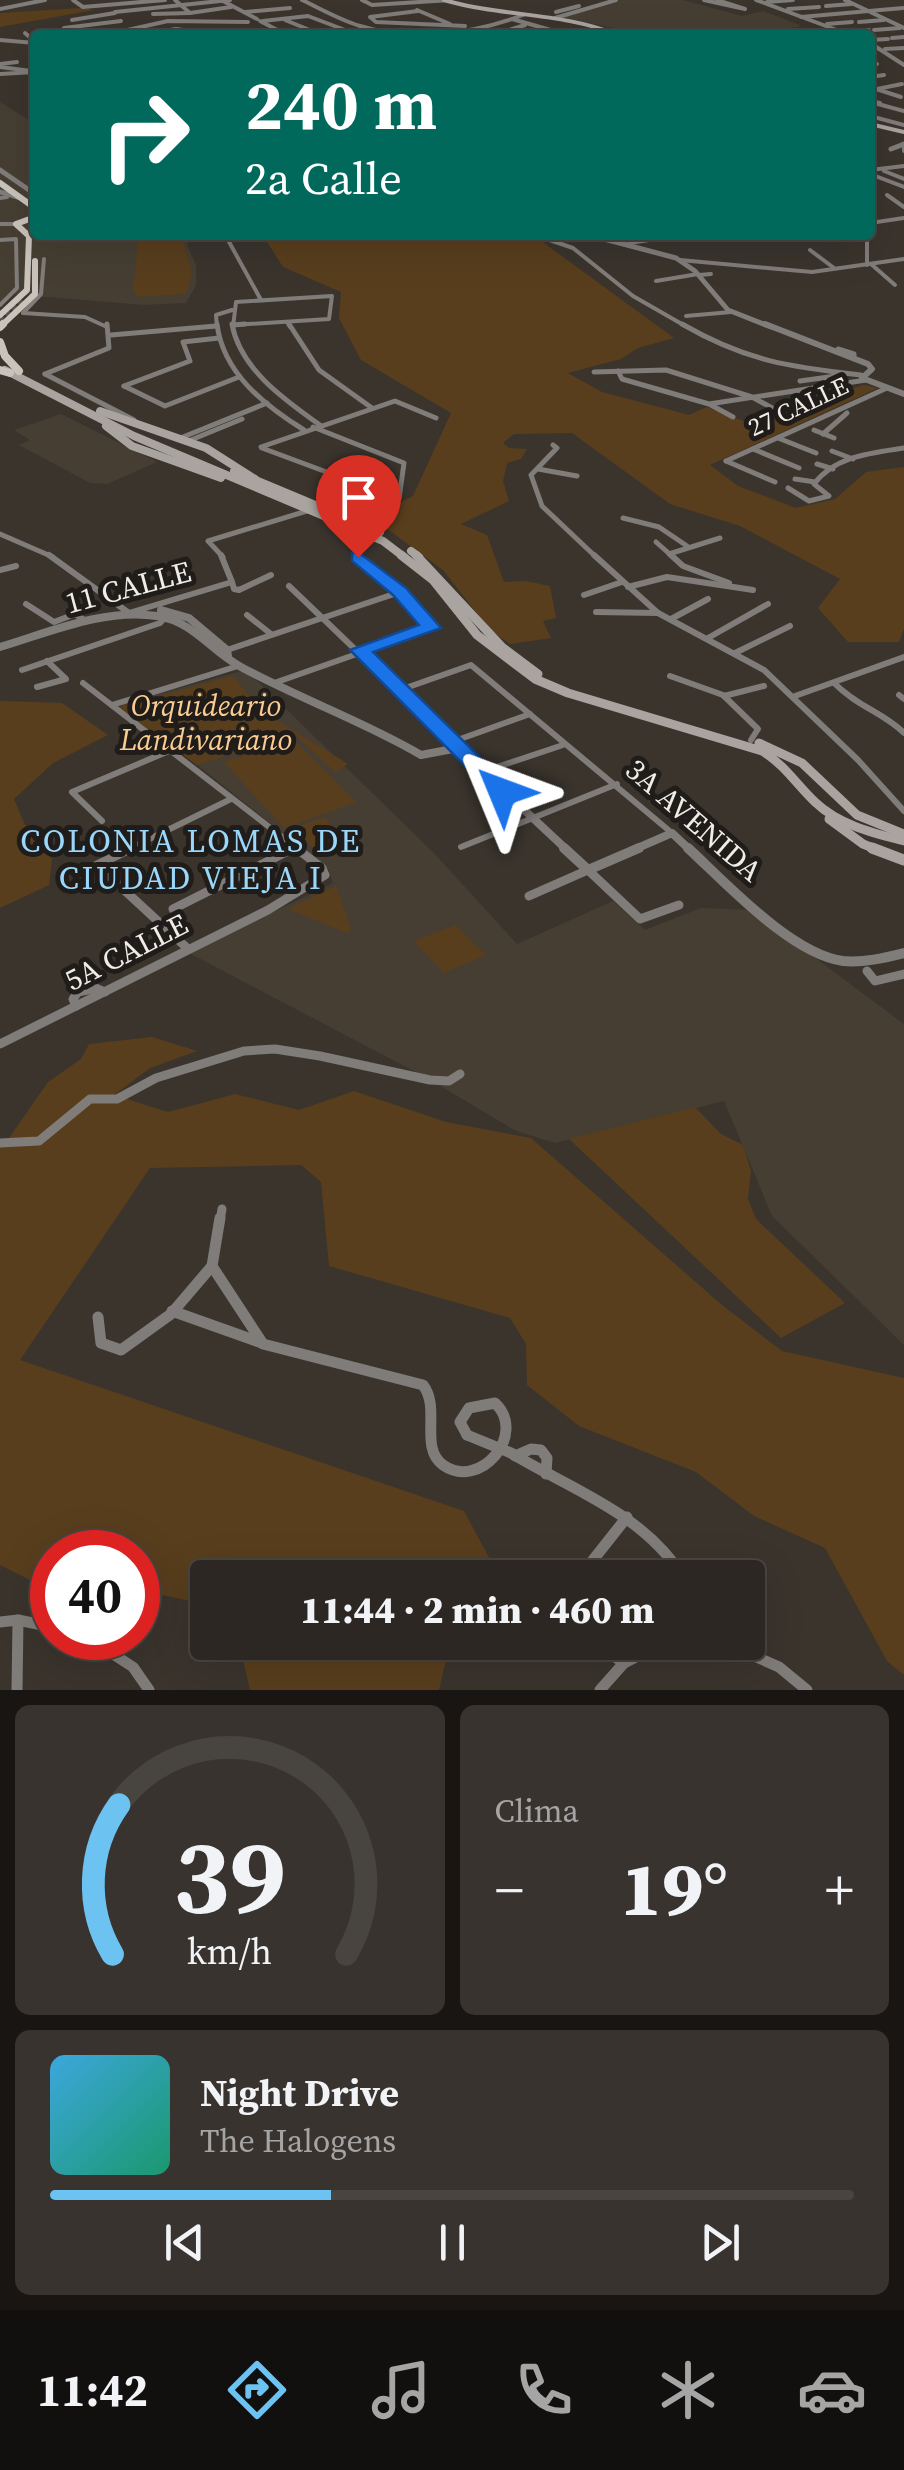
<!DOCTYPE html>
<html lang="es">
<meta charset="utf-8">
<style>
body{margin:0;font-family:"Source Serif 4",serif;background:#38332f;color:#f1f3f6;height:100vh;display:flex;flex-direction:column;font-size:38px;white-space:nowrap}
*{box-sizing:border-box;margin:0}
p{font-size:32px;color:#a6a5a5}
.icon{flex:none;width:55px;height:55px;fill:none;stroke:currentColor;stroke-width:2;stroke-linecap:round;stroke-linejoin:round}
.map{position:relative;height:1690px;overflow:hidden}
.details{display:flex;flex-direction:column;gap:15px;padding:15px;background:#181513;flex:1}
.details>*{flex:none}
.guide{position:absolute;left:30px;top:30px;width:845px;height:210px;border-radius:10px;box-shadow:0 10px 40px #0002,0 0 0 2px #484440;background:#00695c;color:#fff;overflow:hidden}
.speed{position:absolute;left:30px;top:1530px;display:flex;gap:20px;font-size:50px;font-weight:700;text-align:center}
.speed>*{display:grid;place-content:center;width:130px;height:130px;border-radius:50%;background:#2c2722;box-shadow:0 10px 40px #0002,0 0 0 2px #484440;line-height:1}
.speed .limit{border:15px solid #d22;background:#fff;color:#111}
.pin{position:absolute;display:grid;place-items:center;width:85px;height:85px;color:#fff;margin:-102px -42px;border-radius:50% 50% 50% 0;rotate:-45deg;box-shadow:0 0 10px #0007}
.pin .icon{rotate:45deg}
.me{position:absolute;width:110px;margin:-55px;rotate:314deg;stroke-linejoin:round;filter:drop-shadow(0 0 8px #0008)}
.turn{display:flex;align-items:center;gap:35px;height:210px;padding:0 50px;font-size:45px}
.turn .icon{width:130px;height:130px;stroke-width:2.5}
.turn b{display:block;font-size:70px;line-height:85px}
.big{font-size:75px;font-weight:800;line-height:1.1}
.details .card{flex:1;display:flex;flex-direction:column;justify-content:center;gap:15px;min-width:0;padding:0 35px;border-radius:15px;background:#38332f}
.details .dial{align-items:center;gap:0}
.dial svg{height:260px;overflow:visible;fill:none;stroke:#484440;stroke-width:7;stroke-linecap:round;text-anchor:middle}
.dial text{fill:#f1f3f6;stroke:none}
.song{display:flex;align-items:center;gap:30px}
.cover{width:120px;height:120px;border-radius:15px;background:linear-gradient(135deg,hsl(200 70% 55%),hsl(160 70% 35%))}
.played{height:10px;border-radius:5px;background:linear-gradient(90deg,#6cc3f2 35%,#484440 35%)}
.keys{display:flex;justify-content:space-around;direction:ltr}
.heat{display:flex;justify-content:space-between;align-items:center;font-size:55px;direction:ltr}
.details .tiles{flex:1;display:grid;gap:15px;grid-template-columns:1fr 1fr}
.card:last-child{grid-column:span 2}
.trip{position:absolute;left:190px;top:1560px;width:575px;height:100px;border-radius:10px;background:#2c2722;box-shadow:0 10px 40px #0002,0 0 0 2px #484440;font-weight:800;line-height:100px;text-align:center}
.tabs{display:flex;height:160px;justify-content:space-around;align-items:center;background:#12100e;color:#a6a5a5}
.tabs .icon{width:70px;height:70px}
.tabs .selected{color:#6cc3f2}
.tabs b{font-size:45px;color:#f1f3f6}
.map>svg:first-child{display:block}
</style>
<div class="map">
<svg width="904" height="1690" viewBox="0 0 904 1690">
<rect width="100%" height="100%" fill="#3a342d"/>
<g fill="#463e32">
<polygon points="620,0 683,0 742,16 763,11 802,26 776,30 770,35 625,35 622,30 562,17"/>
<polygon points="0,102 35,124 35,235 191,235 187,245 196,265 196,285 186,303 144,305 11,294 0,303"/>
<polygon points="61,414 157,462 107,484 90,483 19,445 30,440 14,430"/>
<polygon points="246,670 433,852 517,944 613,901 645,930 701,908 751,910 904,1024 904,1345 772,1216 724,1101 555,1143 514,1130 427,1078 189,953 333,883 329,870 121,704"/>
</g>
<g fill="#583e1d">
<polygon points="81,8 94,10 0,27 0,13"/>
<path d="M139,235H181C186,258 198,271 185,294L140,297L133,291Z"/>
<polygon points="257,235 533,235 674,338 638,348 621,359 568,373 602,392 678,412 689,415 707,407 743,421 864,385 878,388 710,465 738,486 796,508 835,499 866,472 904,467 904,629 899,642 848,642 818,608 840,579 740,526 670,504 572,433 514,434 503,443 509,448 527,449 521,459 507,463 503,481 509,501 461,524 487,535 504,582 526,581 550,586 556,618 543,621 551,638 510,644 490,630 443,570 371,517 413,496 451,413 361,360 339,318 341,292 283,267 267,242"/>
<polygon points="233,676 262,711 348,764 335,772 294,734 197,765 117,707"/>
<polygon points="0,701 62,703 108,735 53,763 14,799 26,827 52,859 49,885 0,908"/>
<polygon points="293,739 356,802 284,828 224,762"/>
<polygon points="324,817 345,841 315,852 296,827"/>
<polygon points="336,886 351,929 347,933 288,909"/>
<polygon points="455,925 486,955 444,973 414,941"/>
<polygon points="152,1037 197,1051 150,1068 114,1095 168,1112 235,1094 299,1110 354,1091 446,1122 531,1138 722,1305 782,1351 904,1378 904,1675 887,1661 825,1548 754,1516 696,1472 579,1426 527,1385 526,1344 510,1318 329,1266 321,1182 301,1165 150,1168 20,1360 464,1511 499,1576 208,1578 207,1613 200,1603 138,1590 138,1552 52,1552 52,1591 0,1565 0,1143 9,1138 48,1082 81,1059 89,1044"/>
<polygon points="695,1107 721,1134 743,1145 751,1171 748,1199 756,1219 845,1303 781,1338 569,1139"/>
<polygon points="230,1643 450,1643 439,1690 250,1690 243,1660"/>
</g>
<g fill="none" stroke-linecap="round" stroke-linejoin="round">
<polyline stroke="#555049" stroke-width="6" stroke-dasharray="6 2.5" stroke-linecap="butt" points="0,322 23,301"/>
<g stroke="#7f7c79" stroke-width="4">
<polyline points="73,0 83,7 165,0"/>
<polyline points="362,0 372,5 451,0"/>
<polyline points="704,0 745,9 717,0"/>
<polyline points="756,0 850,35"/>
<polyline points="845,0 904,28"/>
<polyline points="767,2 793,0"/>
<polyline points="826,6 851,4"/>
<polyline points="0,9 45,0"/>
<polyline points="788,9 819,7"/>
<polyline points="417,10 450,24"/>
<polyline points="418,11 370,17 376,22 465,26"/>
<polyline points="115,12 230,0"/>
<polyline points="245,12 290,8"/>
<polyline points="556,12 579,6"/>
<polyline points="153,14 190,13"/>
<polyline points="801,17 903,8"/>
<polyline points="555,18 616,0"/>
<polyline points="512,19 568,35"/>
<polyline points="72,20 115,13"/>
<polyline points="285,20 317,33"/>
<polyline points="263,21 308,16 345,30 341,31"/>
<polyline points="859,22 884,20"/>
<polyline points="827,24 852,22"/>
<polyline points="64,28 121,21"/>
<polyline points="874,30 900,28"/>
<polyline points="506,31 525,25"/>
<polyline points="260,32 273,30"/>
<polyline points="843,32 869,30"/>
<polyline points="25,33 35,42"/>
<polyline points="140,35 176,29 219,35"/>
<polyline points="529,35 545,31"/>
<polyline points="892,38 904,37"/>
<polyline points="0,40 35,43"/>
<polyline points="870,40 888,39"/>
<polyline points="870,43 904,65"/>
<polyline points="885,49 904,48"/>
<polyline points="0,64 17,62"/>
<polyline points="870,65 877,64"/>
<polyline points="0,67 31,71"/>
<polyline points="870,77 884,75"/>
<polyline points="870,87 901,97"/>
<polyline points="877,89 902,84"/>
<polyline points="870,101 880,103 870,104"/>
<polyline points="878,104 904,111"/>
<polyline points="870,116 904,125"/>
<polyline points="904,147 904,151"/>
<polyline points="870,170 904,166"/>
<polyline points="884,171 904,179"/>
<polyline points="870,174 904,187"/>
<polyline points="887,195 904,207"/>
<polyline points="0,198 7,197"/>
<polyline points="870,223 904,218"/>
<polyline points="0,224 16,224"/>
<polyline points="535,235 573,248 633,296 687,327"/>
<polyline points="867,235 867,265"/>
<polyline points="0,240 16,239 17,288 0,305"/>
<polyline points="221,240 215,238 222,235"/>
<polyline points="228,240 261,300"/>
<polyline points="629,243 663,238"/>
<polyline points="810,250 834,268"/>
<polyline points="680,260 812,272 904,259"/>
<polyline points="871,264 895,285"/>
<polyline points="699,275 711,274"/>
<polyline points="656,281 698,274"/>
<polyline points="23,313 85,317 107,327"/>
<polyline points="23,313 41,294 44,259"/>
<polyline points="686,316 731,312"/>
<polyline points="287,322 290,327"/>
<polyline points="207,327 216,326"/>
<polyline points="217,327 216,315 232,310"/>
<polyline points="233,327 236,302 332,296 329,319 233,325"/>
</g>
<g stroke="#7f7c79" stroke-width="5">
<path d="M217,324C223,373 265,406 304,430"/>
<path d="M232,324C240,369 285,400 320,425"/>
<polyline points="289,324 319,370 372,408"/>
<path d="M682,324C746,361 789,367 861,375"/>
<polyline points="233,325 245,324"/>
<polyline points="111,335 216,326"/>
<polyline points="838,349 854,354 854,359"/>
<polyline points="618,371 622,379 709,404 866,380"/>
<polyline points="594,372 666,370 752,397 774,409"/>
<polyline points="45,374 109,348 107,324"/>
<polyline points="45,374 134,420"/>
<polyline points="800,381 836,376"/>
<polyline points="124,386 190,361 183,342 219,338"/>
<polyline points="124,386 165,406 239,377"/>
<polyline points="711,405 733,417"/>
<polyline points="814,430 834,438"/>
<polyline points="823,434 847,413"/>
<polyline points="778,438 816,453"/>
<polyline points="178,439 267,403"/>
<polyline points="186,442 242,419"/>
<polyline points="553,445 557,448 531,475 542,506 596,557"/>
<polyline points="261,447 395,401 436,418"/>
<polyline points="262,448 399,499 404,463 313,427"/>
<polyline points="753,449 799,468"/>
<polyline points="832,451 853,459"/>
<polyline points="726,461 887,388"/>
<polyline points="726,461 775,482"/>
<polyline points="817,464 833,469"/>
<polyline points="538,469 577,476"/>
<polyline points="795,479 815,482"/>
<path d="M788,488L809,501L829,496L814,484C835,456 871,453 904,448"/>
<polyline points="623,518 659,527 687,546"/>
<polyline points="0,534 53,557"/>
<polyline points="656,542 673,557"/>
<polyline points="669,554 720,538"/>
<polyline points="223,557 208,541 310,510"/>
</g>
<g stroke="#7f7c79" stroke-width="6">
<polyline points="49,555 129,613 232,582 221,555"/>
<polyline points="594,555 658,613 764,670 858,760 904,811"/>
<polyline points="671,555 683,566 729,583"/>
<polyline points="0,570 16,566"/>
<polyline points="232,582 234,589 239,590 271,575"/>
<polyline points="289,586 458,748"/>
<polyline points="628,587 667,577 753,590"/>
<polyline points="584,595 622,582"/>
<polyline points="26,604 54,622 75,614 86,621"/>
<polyline points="596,612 658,613"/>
<polyline points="247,615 271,634"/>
<polyline points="671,619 708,599"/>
<polyline points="708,638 768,604"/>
<polyline points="224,651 400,592"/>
<polyline points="735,653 790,626"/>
<polyline points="22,670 160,623 166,616"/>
<polyline points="670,676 723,695 758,729 751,740"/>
<polyline points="277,682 431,628 400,592 358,557"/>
<polyline points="83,683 299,850"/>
<path d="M834,683C858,707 884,713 904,733"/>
<polyline points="37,687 66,679 47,661"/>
<polyline points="400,690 471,665 672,833"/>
<polyline points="899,695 904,699"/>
<polyline points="724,696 764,686"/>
<polyline points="795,696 904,657"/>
<polyline points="112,705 238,666"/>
<polyline points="452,742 530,714"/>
<polyline points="482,772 563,745"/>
<polyline points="102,821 72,792 169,751"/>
<polyline points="461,847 617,784"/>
<polyline points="127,850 231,799"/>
<polyline points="290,850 294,848"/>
</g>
<g stroke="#7f7c79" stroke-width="9">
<polyline points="132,848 97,865 187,948"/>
<polyline points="529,896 588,870 640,919 679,905"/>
<polyline points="173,909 294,848"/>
<polyline points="867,971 875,981 904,974"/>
<polyline points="76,1006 73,999 78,992 96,988 105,992"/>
<polyline points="0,1044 268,910 325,875 322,868 296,848"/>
<polyline points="0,1143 39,1141 90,1099 117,1099 156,1078 244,1051 275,1049 320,1056 430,1080 449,1081 460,1074"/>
<polyline points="220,1221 222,1209"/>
</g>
<g stroke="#7f7c79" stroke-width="11">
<path d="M220,1218L212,1266L263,1344L423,1385C441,1408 419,1448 443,1465C480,1491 528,1434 495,1403L469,1408L460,1422L467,1435"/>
<polyline points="172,1311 262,1343"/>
<polyline points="98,1317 101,1343 121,1350 171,1314 212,1266"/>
<path d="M511,1453C574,1491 643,1513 684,1578"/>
<polyline points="515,1456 531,1449 541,1450 547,1458 546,1474"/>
<polyline points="593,1560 627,1517"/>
<polyline points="0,1622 18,1620 52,1627"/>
<polyline points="88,1638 133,1667 149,1690"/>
<polyline points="593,1642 624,1663"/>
<polyline points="723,1642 779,1667 807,1690"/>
<polyline points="17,1690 18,1620"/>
<polyline points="600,1690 624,1663 665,1642"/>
</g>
<g stroke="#7f7c79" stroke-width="4">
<polyline points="175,0 190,13 231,7"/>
<polyline points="221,0 257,19"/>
<path d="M302,0C321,9 340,20 360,26C412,42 473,34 523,15"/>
<polyline points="260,21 287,35"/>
<polyline points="105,35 168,21 248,22"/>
<polyline points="0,74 35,72"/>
</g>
<g stroke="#7f7c79" stroke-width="5">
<polyline points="891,149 904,144"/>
<polyline points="0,170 35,194"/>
<polyline points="0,192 21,198"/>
<polyline points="589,235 676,258 695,271 728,310 771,327"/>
</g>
<polyline stroke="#7f7c79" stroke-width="6" points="765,324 868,364 872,369 862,378 904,394"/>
<g stroke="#7f7c79" stroke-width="8">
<polyline points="161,610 189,618 227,650 228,656"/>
<path d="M0,647C50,632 104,608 157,616C193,621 211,651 241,667C300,699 363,721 421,755L458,748L567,850"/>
<polyline points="633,850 672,833 690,850"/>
</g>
<g stroke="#7f7c79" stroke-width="10">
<polyline points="564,848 588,870 639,848"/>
<path d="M688,848C725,882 791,954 843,961C863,963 884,958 904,953"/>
</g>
<g stroke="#a9a49f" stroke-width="4">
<path d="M444,0C502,17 562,12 618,35"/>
<polyline points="870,124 904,132"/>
</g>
<g stroke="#a9a49f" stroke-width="8">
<polyline points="5,370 134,436 383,541 404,557"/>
<polyline points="100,411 206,448 255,479"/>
<polyline points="106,426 132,446 221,478"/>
<polyline points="234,471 380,532"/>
<polyline points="411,551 419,557"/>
</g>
<g stroke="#a9a49f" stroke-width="9">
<path d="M401,555L433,580L477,635L535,679L568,693L762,751C784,764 797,785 815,802C839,825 873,833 904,841"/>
<polyline points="416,555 502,647 538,674"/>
<polyline points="759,743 802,763 857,815 904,834"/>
<polyline points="829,819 863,844 878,850"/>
</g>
<polyline stroke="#a9a49f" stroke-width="11" points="872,848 904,860"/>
<g stroke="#c9c3bc" stroke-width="6">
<polyline points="0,183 35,208"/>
<polyline points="0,315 27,290 29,236 16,224 35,217"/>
<polyline points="0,327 35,294 35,261"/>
</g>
<g stroke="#c9c3bc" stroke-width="8">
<polyline points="0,327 3,324"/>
<polyline points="0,342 5,356 19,371"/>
<polyline points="0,370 10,373"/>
</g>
<polyline stroke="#7f7c79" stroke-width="11" points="467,1435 511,1453"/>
</g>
<polygon fill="#1a73e8" stroke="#114b97" stroke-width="2.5" points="358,552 406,588 441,628 373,652 510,787 513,792 510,796 495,796 350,650 419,625 393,595 352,561 352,553"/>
<g text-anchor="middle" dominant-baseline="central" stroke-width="10" stroke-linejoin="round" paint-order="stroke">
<g font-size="25" fill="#f0ede8" stroke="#1f1c19">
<text transform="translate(798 406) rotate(-25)">27 CALLE</text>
</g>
<g font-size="30" fill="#f0ede8" stroke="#1f1c19">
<text transform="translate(128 587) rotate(-15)">11 CALLE</text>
<text transform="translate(694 820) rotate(41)">3A AVENIDA</text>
<text transform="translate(126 952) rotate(-27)">5A CALLE</text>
</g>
<g font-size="30" font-style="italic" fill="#fbcc91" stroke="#1f1c19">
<text x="206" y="705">Orquideario<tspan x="206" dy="34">Landivariano</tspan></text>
</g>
<g font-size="32" letter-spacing="2.5" fill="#9ad7fb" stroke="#1f1c19">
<text x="191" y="841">COLONIA LOMAS DE<tspan x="191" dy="37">CIUDAD VIEJA I</tspan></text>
</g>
</g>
</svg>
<div class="speed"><div class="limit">40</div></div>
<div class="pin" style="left:358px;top:557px;background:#d93025"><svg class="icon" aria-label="arrive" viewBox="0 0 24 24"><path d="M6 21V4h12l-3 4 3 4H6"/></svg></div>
<svg class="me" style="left:502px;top:792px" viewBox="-20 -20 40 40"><path d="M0-17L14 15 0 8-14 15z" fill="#1a73e8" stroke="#fff" stroke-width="4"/></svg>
<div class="trip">11:44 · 2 min · 460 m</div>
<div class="guide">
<div class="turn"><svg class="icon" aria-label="right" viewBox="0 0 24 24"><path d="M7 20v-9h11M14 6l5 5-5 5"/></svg><div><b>240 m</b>2a Calle</div></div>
</div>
</div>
<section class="details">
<div class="tiles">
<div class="card dial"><svg viewBox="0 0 100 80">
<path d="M14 69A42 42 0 1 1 86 69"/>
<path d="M14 69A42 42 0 0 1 16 23" stroke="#6cc3f2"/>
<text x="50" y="56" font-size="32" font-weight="700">39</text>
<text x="50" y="72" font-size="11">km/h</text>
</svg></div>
<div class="card"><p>Clima</p>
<div class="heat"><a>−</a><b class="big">19°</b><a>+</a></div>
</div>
<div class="card">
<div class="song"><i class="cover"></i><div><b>Night Drive</b><p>The Halogens</p></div></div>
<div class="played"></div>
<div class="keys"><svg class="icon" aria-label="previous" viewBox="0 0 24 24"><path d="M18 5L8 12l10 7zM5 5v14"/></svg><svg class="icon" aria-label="pause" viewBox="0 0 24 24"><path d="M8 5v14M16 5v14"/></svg><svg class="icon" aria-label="next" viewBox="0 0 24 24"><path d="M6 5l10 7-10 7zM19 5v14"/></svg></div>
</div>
</div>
</section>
<nav class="tabs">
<b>11:42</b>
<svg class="icon selected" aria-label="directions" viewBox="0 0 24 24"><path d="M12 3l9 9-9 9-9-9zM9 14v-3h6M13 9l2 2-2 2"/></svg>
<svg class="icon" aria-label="music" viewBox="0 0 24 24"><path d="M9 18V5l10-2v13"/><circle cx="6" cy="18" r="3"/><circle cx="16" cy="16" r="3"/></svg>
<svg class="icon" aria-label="phone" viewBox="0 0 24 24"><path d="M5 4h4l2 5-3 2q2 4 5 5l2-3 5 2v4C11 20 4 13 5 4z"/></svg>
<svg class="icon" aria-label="climate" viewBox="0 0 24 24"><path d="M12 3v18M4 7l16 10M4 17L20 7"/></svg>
<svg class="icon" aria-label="car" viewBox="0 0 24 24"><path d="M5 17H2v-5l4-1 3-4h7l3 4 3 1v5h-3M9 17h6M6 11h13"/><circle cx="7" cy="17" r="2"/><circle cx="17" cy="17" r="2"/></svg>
</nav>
